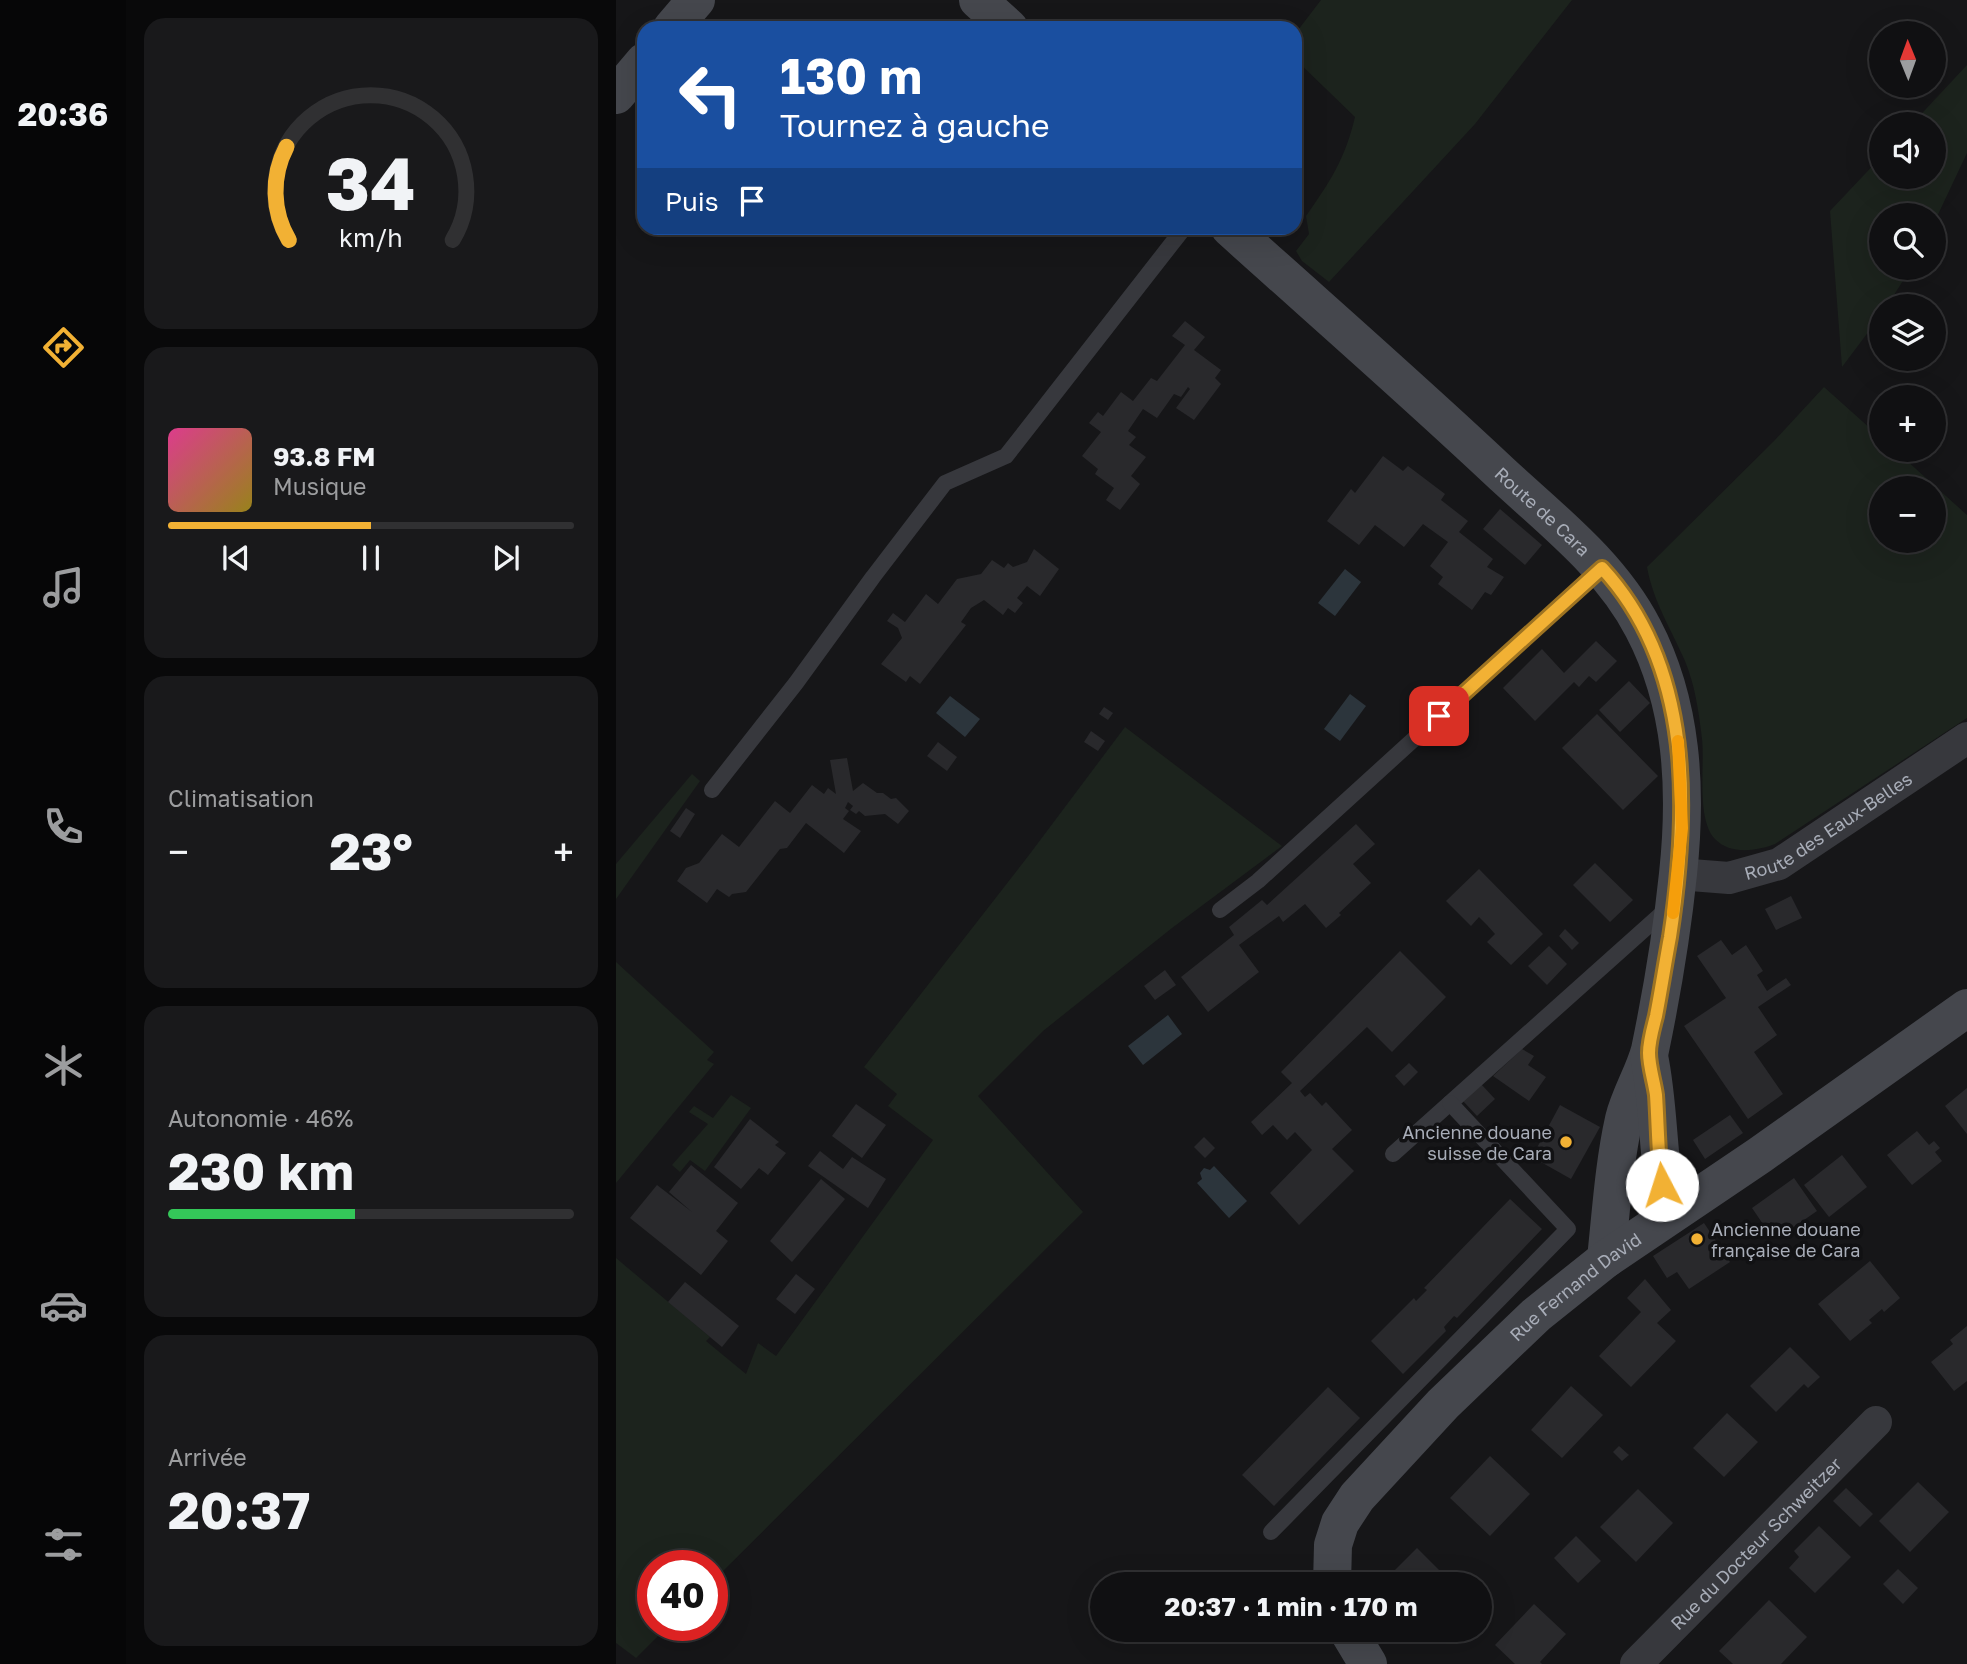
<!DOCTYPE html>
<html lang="fr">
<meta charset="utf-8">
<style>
body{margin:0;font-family:"Golos Text",sans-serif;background:#19191b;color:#f1f3f6;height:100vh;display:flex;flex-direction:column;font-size:26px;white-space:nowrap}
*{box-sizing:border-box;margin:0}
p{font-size:23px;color:#9c9d9f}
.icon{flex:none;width:38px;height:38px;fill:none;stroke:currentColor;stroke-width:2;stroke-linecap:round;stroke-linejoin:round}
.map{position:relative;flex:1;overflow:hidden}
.drawer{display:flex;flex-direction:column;gap:18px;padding:18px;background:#09090a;width:490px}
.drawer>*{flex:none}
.top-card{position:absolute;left:21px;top:21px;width:665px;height:214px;border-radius:21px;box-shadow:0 7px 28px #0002,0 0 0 2px #303032;background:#1a4fa0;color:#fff;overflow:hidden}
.needle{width:46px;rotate:359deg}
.tools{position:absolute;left:1253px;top:21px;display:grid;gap:14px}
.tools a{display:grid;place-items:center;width:77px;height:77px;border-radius:50%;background:#101012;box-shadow:0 7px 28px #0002,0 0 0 2px #303032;font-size:35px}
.speed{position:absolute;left:21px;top:1550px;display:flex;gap:14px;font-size:35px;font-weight:700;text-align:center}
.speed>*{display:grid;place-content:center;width:91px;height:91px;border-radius:50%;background:#101012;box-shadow:0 7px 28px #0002,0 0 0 2px #303032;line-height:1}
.speed .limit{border:10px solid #d22;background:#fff;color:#111}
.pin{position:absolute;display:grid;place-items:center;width:60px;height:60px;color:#fff;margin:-30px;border-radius:14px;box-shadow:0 4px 10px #0006}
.me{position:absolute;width:77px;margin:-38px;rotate:355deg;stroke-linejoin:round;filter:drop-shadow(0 0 5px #0008)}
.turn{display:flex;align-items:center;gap:24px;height:147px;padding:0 28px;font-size:32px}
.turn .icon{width:91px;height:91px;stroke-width:2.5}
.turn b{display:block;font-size:49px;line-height:60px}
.then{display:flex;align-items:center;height:66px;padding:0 28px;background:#0003;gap:14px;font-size:26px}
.big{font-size:52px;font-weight:700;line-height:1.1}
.drawer .tile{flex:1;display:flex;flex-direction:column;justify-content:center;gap:10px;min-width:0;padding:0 24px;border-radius:21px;background:#19191b}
.drawer .dial{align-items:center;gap:0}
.dial svg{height:182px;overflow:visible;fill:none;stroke:#303032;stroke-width:7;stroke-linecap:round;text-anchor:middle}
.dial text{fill:#f1f3f6;stroke:none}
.song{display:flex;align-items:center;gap:21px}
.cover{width:84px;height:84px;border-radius:10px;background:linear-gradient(135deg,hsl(330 70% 55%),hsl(50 70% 35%))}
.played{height:7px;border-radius:4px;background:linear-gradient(90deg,#f2b134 50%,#303032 50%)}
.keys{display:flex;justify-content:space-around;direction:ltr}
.heat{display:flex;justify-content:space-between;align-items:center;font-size:38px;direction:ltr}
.charge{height:10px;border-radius:5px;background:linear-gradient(90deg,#34c759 46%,#303032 0)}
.trip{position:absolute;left:474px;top:1572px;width:402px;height:70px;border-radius:35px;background:#101012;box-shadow:0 7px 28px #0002,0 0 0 2px #303032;font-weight:700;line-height:70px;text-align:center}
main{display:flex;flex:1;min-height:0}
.tabs{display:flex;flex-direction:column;width:126px;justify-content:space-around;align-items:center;background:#060607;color:#9c9d9f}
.tabs .icon{width:49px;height:49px}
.tabs .current{color:#f2b134}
.tabs b{font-size:32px;color:#f1f3f6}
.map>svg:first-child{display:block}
</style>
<main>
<nav class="tabs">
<b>20:36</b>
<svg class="icon current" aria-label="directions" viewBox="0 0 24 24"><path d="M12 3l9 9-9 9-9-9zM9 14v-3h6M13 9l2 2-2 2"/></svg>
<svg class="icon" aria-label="music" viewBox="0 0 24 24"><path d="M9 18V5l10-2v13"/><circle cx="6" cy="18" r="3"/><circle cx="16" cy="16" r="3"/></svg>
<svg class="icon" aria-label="phone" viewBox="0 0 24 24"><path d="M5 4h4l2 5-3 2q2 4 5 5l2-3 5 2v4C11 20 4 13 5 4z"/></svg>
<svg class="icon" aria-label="climate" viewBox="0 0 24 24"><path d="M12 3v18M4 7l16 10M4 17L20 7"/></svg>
<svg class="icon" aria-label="car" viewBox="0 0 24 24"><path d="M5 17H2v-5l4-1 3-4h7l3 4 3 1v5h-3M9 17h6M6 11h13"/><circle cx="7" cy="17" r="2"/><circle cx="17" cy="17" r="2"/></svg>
<svg class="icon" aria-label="filters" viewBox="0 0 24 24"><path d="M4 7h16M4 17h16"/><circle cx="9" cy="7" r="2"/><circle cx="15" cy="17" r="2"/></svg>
</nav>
<section class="drawer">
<div class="tile dial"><svg viewBox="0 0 100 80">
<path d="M14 69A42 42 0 1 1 86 69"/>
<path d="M14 69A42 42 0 0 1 13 28" stroke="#f2b134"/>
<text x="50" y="56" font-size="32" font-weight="700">34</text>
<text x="50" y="72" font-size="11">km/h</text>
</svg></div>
<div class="tile">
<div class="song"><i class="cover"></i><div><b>93.8 FM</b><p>Musique</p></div></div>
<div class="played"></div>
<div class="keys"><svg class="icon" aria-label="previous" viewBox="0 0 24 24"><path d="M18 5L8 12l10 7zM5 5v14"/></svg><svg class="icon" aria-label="pause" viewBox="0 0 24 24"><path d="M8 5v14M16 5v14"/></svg><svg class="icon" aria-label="next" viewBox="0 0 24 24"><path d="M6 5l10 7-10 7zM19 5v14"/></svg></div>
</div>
<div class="tile"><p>Climatisation</p>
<div class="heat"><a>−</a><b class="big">23°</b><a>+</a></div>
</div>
<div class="tile"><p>Autonomie · 46%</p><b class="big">230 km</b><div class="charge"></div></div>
<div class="tile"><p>Arrivée</p><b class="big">20:37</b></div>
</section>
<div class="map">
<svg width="1351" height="1664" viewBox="0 0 1351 1664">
<rect width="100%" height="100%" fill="#161618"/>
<g fill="#1c231d" fill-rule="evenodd">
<path d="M705,0H956L859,124L713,282L686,261L680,251L693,234L690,216C714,182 729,159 739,117L679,59V34Z"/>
<polygon points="1351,65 1351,153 1318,223 1318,215 1265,215 1265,268 1295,268 1271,306 1265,306 1265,315 1226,367 1214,211 1265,157 1265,177 1318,177 1318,124 1296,124"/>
<path d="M1208,387L1265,438V450H1279L1351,515V718L1159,844C1141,851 1114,855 1099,839C1080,819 1089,766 1086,739C1083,713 1079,685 1069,661C1055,629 1037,601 1031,567L1158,441ZM1265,488H1318V541H1265Z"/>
<polygon points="509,727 666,846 556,928 427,1031 362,1096 467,1212 96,1582 96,1566 37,1566 37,1626 52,1626 20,1658 0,1643 0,1258 94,1337 90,1341 130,1374 142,1343 160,1356 317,1140 272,1106 281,1094 248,1067 413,855"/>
<polygon points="76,774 84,781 0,899 0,864"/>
<polygon points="0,962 98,1052 91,1060 98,1064 0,1183"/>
<polygon points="115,1095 135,1108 89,1171 74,1160 64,1172 56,1165 92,1124 73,1112 78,1106 97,1118"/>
</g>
<g fill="#2c353c">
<polygon points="729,569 745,582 719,616 702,603"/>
<polygon points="734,694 750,706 724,741 708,729"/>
<polygon points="334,696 364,719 349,737 320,713"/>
<polygon points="552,1015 566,1034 527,1065 512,1046"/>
<polygon points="598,1166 631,1201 613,1218 581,1183 586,1179 584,1173 588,1168 594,1170"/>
</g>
<g fill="#29292c">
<polygon points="569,321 589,337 578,350 605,370 599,378 605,384 578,420 560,408 574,389 572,387 565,397 558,394 541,418 527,409 512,431 520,437 513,445 530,457 515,476 524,484 504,510 490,500 498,488 479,474 482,469 466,456 485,432 473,423 482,412 487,416 505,392 517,401 535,378 541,381 569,345 556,336"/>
<polygon points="767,456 787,471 792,466 829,494 825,500 852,521 843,532 877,559 871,567 888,577 875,595 869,592 856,610 822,584 827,577 814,566 832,542 807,524 788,547 759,525 743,545 711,521 735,489 739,493"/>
<polygon points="884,509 926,545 909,565 867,529"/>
<polygon points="418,549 443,569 424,596 411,586 401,598 407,603 399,613 392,608 387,615 368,600 355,608 345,622 350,625 304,684 294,676 290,682 265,664 286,638 282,628 271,621 277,613 289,622 310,594 322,604 341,579 365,574 376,560 388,568 392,563 397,567 411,562"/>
<polygon points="980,641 1001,661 980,682 973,676 963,687 958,682 919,721 887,688 926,649 948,673"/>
<polygon points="1013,681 1034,703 1004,732 983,710"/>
<polygon points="488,707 497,713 492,720 483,714"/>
<polygon points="981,714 1042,776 1007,810 946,748"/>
<polygon points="475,731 489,741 482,751 468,742"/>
<polygon points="322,742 341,757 331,771 311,756"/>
<polygon points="231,758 237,791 247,783 261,793 267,793 275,799 280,798 293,811 282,824 269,814 249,816 243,811 240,814 234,810 237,806 232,802 229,808 233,811 227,819 245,831 228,853 190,823 171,848 164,849 130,892 116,894 113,897 101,889 91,903 61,881 70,868 83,863 106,834 123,847 159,801 174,813 196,785 208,794 212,788 220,794 214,760"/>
<polygon points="70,808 79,814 64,838 54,831"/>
<polygon points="740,824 759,844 737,864 755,883 723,913 725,915 710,928 689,904 667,922 663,916 623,945 643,972 592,1012 565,977 618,935 613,927 646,900 651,905"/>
<polygon points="979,863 1017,900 994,922 957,885"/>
<polygon points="863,869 927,934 895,965 871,942 879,934 871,925 863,917 855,926 830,901"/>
<polygon points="1175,896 1186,918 1160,930 1149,909"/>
<polygon points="949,929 963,943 956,950 943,936"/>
<polygon points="1105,940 1116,955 1130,945 1147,971 1141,975 1151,991 1170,978 1175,985 1142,1007 1161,1035 1138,1052 1167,1094 1132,1119 1068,1026 1110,998 1081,956"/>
<polygon points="933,946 951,964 931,985 912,966"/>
<polygon points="784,951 830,997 776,1052 751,1027 684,1091 689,1097 694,1093 706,1106 710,1102 736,1130 716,1149 738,1171 683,1225 654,1193 696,1150 679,1132 671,1140 657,1125 646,1135 635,1122 676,1083 665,1072"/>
<polygon points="549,970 560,985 539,1000 528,986"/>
<polygon points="906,1049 918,1056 912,1065 930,1077 913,1101 877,1076"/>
<polygon points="793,1063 802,1072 788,1086 779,1076"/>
<polygon points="865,1084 879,1099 861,1116 847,1101"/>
<polygon points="1351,1088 1351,1134 1329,1106"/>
<polygon points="240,1104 270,1125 246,1158 216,1136"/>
<polygon points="944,1105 984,1127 955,1179 916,1157"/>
<polygon points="1114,1115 1127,1133 1089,1159 1077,1140"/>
<polygon points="134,1119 163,1142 159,1145 170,1153 152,1175 143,1168 125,1189 98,1167"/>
<polygon points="1301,1131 1313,1145 1318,1141 1324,1148 1319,1152 1326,1161 1296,1185 1271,1155"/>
<polygon points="588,1137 599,1148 589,1158 578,1147"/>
<polygon points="204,1151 227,1169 236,1157 270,1179 252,1208 192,1166"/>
<polygon points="1226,1155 1251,1187 1213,1217 1188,1185"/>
<polygon points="75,1165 122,1203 100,1231 112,1241 85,1275 14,1218 41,1185 76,1212 53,1192"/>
<polygon points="1178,1178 1201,1211 1165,1236 1155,1222 1149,1227 1136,1208"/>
<polygon points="205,1179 229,1199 176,1262 154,1241"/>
<polygon points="894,1199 926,1229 841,1318 838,1316 828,1327 830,1331 787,1374 755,1341 798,1298 800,1301 811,1290 808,1288"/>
<polygon points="1088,1223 1114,1262 1073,1289 1061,1272 1051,1278 1037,1256"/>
<polygon points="1254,1261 1284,1298 1268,1312 1266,1309 1253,1320 1256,1323 1234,1341 1202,1304"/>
<polygon points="180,1274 199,1289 179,1314 160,1299"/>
<polygon points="1029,1279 1055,1310 1041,1323 1060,1341 1015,1387 983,1356 1025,1312 1011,1298"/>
<polygon points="69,1282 123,1326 106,1347 52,1302"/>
<polygon points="1351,1326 1351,1381 1338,1391 1315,1362 1337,1344 1334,1340"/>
<polygon points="1174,1347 1204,1377 1192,1388 1188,1384 1160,1412 1134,1386"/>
<polygon points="955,1386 987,1415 946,1458 915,1430"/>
<polygon points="712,1387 744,1418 658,1506 626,1475"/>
<polygon points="1111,1413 1142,1442 1108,1477 1077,1448"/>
<polygon points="1003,1446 1013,1455 1006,1461 997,1452"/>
<polygon points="874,1456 914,1494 874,1536 834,1498"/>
<polygon points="1302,1482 1333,1512 1294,1552 1263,1521"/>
<polygon points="1230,1488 1257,1514 1244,1527 1217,1501"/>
<polygon points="1022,1489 1057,1523 1020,1562 984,1527"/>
<polygon points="1203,1526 1235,1557 1199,1593 1173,1568 1183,1557 1178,1551"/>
<polygon points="960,1536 985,1561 962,1583 938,1558"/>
<polygon points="801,1548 835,1582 833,1584 783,1584 774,1575"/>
<polygon points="1282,1569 1302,1588 1287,1604 1267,1584"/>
<polygon points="1153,1600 1191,1637 1165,1664 1117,1664 1103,1651"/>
<polygon points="918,1604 950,1634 924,1662 926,1664 899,1664 879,1645"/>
</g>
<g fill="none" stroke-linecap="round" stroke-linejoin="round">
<g stroke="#37383d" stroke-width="16">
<polyline points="96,790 180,683 257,577 329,483 390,456 568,228"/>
<polyline points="604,910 642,881 986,568"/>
<polyline points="777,1154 1051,909"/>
<polyline points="655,1532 952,1229 834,1103"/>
</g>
<g stroke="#37383d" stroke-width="32">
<path id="s1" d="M1062,874L1113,878L1163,864L1351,738"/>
<path id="s2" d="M1020,1664L1260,1422"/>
</g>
<g stroke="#45474d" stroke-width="38">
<polyline points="362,0 393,28"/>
<polyline points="56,28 80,0"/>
<polyline points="0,95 28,62"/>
<path id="s3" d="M614,228C705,310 798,391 887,475C938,522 995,566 1027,628C1067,704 1071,790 1062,874C1056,932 1046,992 1034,1050C1028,1073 1014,1095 1008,1119C998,1164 995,1212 990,1259"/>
<path d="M1033,1056C1044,1109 1041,1163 1053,1216"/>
<path id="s4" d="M716,1584L717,1545L724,1523L741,1497L827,1404L920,1315L990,1259L1144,1155L1351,1008"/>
<polyline points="731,1629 752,1664"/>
</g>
</g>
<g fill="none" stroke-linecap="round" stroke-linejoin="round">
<defs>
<path id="route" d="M823,716L986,568C1078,667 1073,813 1054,937C1049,964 1045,990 1040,1016C1037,1028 1033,1041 1033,1053C1033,1066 1038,1081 1040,1095C1042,1125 1042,1156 1046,1185"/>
</defs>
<use href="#route" stroke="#9d7322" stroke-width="18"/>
<use href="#route" stroke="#f2b134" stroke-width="12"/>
<polyline stroke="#f59e0b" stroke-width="12" points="1057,913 1066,828 1062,741"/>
</g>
<g fill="#f2b134" stroke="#111113" stroke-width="2.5">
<circle cx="950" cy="1142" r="7"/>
<circle cx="1081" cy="1239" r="7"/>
</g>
<g text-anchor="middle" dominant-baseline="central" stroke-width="7" stroke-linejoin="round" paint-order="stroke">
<g font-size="18" fill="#a8adb8" stroke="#111113">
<text stroke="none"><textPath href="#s3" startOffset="422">Route de Cara</textPath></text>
<text stroke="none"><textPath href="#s1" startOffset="164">Route des Eaux-Belles</textPath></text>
<text stroke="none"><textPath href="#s4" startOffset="397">Rue Fernand David</textPath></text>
<text stroke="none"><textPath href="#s2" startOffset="170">Rue du Docteur Schweitzer</textPath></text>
</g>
<g font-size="18" fill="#a8adb8" stroke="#111113" text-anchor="end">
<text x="936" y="1132">Ancienne douane<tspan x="936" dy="21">suisse de Cara</tspan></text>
<text x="1095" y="1229" text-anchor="start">Ancienne douane<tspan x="1095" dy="21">française de Cara</tspan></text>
</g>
</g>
</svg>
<div class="tools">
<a><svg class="needle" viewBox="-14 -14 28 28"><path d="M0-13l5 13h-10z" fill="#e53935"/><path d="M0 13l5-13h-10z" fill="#9c9d9f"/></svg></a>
<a><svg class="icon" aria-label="sound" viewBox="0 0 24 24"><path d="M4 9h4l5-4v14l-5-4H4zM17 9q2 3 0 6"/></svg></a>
<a><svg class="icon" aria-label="search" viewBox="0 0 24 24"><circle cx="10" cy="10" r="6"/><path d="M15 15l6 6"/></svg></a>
<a><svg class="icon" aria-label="layers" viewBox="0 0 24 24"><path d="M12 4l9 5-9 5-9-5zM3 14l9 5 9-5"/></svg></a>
<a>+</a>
<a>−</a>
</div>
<div class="speed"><div class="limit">40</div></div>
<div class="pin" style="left:823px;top:716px;background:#d93025"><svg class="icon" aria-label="arrive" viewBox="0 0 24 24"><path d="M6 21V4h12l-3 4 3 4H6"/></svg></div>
<svg class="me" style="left:1046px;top:1185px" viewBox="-20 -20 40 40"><circle r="19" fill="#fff"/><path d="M0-13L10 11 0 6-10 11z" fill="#f2b134"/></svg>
<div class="trip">20:37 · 1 min · 170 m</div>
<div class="top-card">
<div class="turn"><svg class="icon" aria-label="left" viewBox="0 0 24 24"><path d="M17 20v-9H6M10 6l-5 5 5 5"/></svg><div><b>130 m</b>Tournez à gauche</div></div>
<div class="then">Puis<svg class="icon" aria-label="arrive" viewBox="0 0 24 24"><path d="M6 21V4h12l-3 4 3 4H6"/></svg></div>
</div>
</div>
</main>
